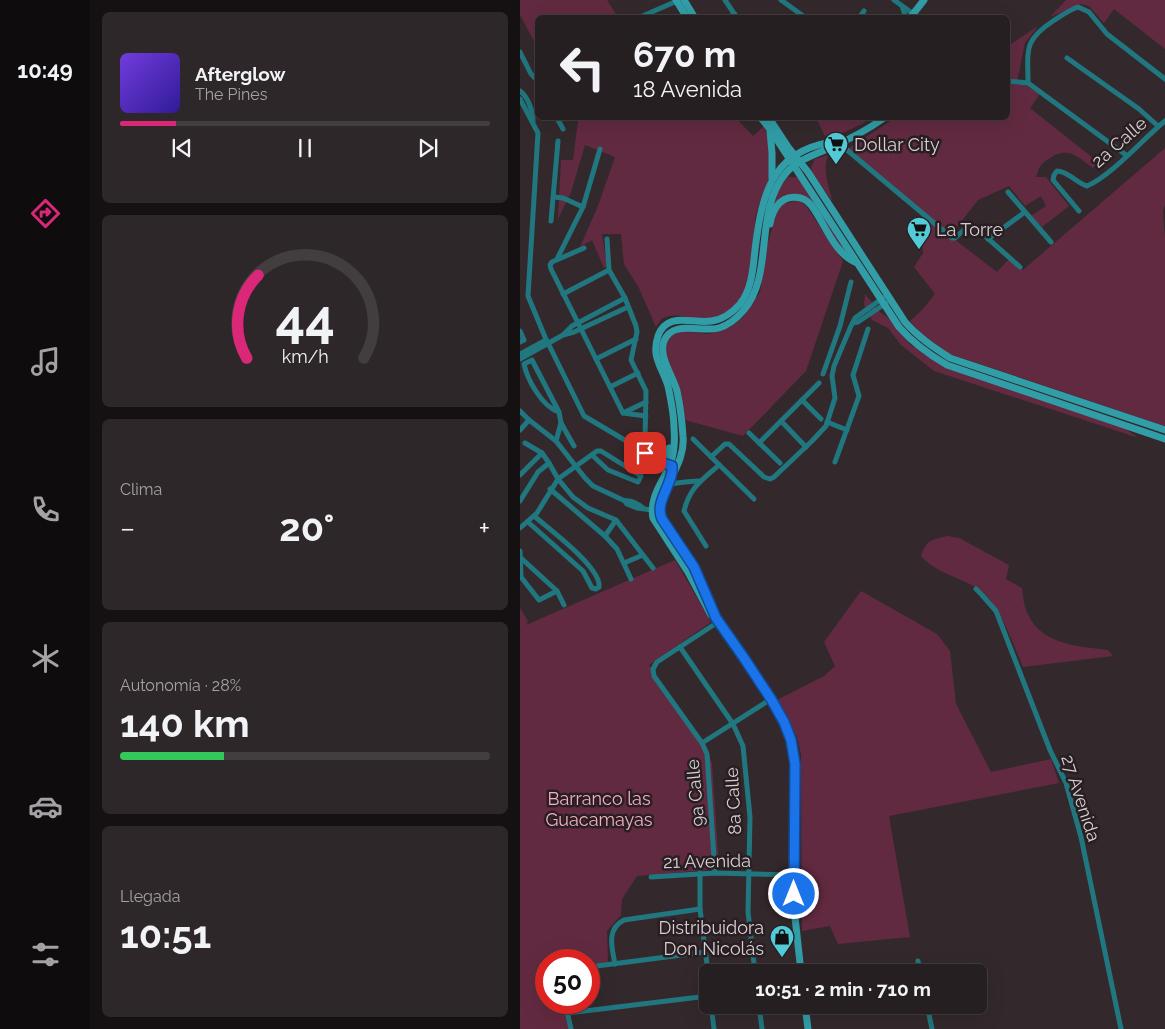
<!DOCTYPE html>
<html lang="es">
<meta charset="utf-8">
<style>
body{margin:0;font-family:Raleway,sans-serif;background:#2e272a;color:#f1f3f6;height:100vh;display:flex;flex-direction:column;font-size:19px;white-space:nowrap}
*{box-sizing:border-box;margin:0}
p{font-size:16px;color:#a4a2a5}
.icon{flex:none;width:28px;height:28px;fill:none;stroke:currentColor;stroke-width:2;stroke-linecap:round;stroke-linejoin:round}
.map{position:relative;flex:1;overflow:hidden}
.drawer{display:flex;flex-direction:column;gap:12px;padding:12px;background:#151112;width:430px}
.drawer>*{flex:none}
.top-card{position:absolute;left:15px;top:15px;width:475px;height:105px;border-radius:8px;box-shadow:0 5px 20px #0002,0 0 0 1px #423d3f;background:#261f21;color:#f1f3f6;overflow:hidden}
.speed{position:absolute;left:15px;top:949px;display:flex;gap:10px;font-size:25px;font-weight:700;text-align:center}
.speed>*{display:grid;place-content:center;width:65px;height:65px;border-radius:50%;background:#261f21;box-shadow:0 5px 20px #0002,0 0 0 1px #423d3f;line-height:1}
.speed .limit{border:8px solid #d22;background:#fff;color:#111}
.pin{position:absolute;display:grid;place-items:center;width:42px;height:42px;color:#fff;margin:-21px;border-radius:10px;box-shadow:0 2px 8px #0006}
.me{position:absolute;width:55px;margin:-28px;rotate:0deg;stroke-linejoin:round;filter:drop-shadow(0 0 4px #0008)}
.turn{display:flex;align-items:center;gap:18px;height:105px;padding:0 15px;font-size:22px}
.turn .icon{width:65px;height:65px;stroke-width:2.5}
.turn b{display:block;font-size:35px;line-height:42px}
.big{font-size:38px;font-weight:700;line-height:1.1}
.drawer .tile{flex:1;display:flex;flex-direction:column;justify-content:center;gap:8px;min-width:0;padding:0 18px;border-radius:8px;background:#2e272a}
.drawer .dial{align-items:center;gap:0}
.dial svg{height:130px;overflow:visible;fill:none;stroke:#423d3f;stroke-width:7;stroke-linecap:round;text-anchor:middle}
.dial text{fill:#f1f3f6;stroke:none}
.song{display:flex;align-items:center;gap:15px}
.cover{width:60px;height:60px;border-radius:8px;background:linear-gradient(135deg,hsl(260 70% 55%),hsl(250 70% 35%))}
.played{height:5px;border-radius:2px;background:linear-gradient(90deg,#db2777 15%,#423d3f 15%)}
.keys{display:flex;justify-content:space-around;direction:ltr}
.heat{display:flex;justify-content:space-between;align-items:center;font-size:28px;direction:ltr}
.charge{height:8px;border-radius:4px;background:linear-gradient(90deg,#34c759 28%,#423d3f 0)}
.trip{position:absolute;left:179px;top:964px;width:288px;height:50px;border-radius:8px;background:#261f21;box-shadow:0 5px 20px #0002,0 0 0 1px #423d3f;font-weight:700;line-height:50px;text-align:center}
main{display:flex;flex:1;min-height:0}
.tab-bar{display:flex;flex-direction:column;width:90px;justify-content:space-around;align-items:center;background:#0f0c0d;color:#a4a2a5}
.tab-bar .icon{width:35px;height:35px}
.tab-bar .current{color:#db2777}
.tab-bar b{font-size:22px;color:#f1f3f6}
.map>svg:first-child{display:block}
</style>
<main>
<nav class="tab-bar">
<b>10:49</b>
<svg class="icon current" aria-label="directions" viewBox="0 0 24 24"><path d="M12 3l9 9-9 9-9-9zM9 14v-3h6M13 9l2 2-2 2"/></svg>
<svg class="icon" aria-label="music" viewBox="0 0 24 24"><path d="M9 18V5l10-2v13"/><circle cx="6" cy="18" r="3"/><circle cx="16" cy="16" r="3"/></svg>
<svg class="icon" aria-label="phone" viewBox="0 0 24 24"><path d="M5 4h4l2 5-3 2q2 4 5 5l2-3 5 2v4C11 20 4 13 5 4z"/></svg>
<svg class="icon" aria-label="climate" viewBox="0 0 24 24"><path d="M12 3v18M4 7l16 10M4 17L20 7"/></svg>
<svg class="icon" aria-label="car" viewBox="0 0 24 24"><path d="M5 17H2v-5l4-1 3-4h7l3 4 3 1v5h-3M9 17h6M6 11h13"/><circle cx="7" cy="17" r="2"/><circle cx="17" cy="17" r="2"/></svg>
<svg class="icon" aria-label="filters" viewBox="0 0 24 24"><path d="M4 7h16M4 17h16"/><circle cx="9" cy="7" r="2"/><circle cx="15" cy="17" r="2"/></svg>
</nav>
<section class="drawer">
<div class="tile">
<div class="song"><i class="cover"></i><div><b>Afterglow</b><p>The Pines</p></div></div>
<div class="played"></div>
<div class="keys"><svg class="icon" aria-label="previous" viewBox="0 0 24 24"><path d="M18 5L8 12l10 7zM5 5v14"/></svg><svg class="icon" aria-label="pause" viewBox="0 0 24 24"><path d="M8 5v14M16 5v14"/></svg><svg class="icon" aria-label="next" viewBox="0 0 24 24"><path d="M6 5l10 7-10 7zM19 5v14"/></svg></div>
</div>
<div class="tile dial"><svg viewBox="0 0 100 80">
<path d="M14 69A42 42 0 1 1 86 69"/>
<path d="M14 69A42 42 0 0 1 21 18" stroke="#db2777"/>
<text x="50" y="56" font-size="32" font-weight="700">44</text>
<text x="50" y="72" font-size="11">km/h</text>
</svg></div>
<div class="tile"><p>Clima</p>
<div class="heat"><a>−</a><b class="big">20°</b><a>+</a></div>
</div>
<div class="tile"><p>Autonomía · 28%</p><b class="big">140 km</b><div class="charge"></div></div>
<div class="tile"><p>Llegada</p><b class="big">10:51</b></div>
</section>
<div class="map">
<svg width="645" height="1029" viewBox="0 0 645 1029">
<rect width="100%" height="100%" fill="#33292c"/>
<g fill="#622a40">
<polygon points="0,0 87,0 98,17 18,18 17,47 0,15"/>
<polygon points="546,0 645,0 645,49 594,9 584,23 569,6 561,4 530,17"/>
<path d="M518,26L505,43L497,82L505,85L520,94L510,108L578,162L573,168C558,157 548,146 530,158C521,163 519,167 516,177H526L549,206L522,227L511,216L526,206L521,196L505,206L489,186L458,200L430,236L477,272L489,259L503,270L645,148V205L643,211L645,237V426L424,352L405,339L390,321L403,309L415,294L394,267L403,253L401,212L326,150L375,118H488V46Z"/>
<path d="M57,118H216L233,136L244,126C251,140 251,163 249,179C247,189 239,202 236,215C231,243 237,283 215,306C190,332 162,308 143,318C140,320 138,324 136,327L119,288L104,264L101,234H82L87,266L84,268L72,240L60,247L78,206L95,157L65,145L51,192L38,219L41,160H53L58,121Z"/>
<polygon points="296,118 350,118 342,124 307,140"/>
<path d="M308,155C302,170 309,188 313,202L293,174L291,167L295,159Z"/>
<polygon points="268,177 276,177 279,179 330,257 326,255 292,205 277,197 251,211 260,188"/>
<polygon points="275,201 281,202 286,206 323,261 286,371 223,436 165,420 159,391 146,355 145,348 147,342 151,336 161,331 187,334 201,331 212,326 223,317 240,292 247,246 257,211 263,204"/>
<polygon points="345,294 360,312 370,319 390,344 417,362 602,427 619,438 414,371 381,345 368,328 352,320 344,305"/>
<path d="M428,536L439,538L489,565L486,579L502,588C503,594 503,601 505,607C517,645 556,646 588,650L593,656L503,667C494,646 479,603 460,590C441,577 417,574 401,556C406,540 413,539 428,536Z"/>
<polygon points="155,560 191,622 129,665 186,750 192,763 199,869 117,876 102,899 101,915 87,931 88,962 69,965 69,960 26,960 26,1002 44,1003 49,1029 0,1029 0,608 8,621 6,625"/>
<polygon points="341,591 417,634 430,651 436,704 471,772 531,759 539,783 369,816 390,937 318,944 310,926 282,931 281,754 277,737 257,700 304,676 315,666 304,642"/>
</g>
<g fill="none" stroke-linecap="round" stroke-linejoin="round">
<g stroke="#21777f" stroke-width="5">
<polyline points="205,0 217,18"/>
<polyline points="261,0 286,18"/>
<polyline points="374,0 392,13"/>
<polyline points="382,6 386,18"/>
<polyline points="118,18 157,1"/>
<polyline points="207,18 215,14"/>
<polyline points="339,18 344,11"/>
<polyline points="0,52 11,74 18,81"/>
<polyline points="547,58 619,109 638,126"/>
<polyline points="488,81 508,83"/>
<path d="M508,83C508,50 503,41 533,21C541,16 549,10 558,7L569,12L587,34L645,79"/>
<polyline points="508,83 606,155"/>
<path d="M0,91C8,97 13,111 13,121"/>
<polyline points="0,99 18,133 8,296 25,337 64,416 142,462"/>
<polyline points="37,118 43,129"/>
<polyline points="322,141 327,150 432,238 435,238 446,228 455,227 500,267"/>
<polyline points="488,192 531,242"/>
<polyline points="34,197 43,198 63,207"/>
<path d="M559,211L533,180L534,175L537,171C548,171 556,183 567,186C592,175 623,139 645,121"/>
<polyline points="31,221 38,141"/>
<polyline points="87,239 89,270 105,298 116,326 117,332 111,360 126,391 125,439"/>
<polyline points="468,239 505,212"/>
<polyline points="64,248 32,262 30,265 31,269 103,413 126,416"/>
<polyline points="37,259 63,207 80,149"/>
<polyline points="43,294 89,270"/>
<polyline points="333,323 338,322 366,303"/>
<polyline points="0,331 4,340 0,342"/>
<polyline points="44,334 52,326 105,298"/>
<polyline points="0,354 26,340"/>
<polyline points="0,359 43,335 54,332 108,307"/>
<polyline points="76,359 116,339"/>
<polyline points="303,374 320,326 331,282"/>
<polyline points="90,387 118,373"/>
<polyline points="282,400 301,419"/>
<path d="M0,411L9,420L36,441L65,478L73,486L105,501C111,500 118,504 123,508"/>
<path d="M39,412C22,407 7,379 4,364L12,360L39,412L41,423L54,446"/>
<polyline points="103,413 126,402"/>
<polyline points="261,421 286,447"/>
<polyline points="307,422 327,430"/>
<polyline points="0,430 9,420"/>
<polyline points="229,433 260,463"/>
<polyline points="173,439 234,499"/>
<polyline points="36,441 41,423"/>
<polyline points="5,443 22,453 29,463 38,479 53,497 68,508 96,520 133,568"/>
<polyline points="239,443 299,383"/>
<polyline points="191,457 205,444 209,444 244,477 250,479 254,477 292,441 306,426 315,398 312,376 314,366 331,326 335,318 367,295"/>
<polyline points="315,462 339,396 333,375 348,329"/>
<polyline points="0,475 22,453"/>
<path d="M149,484C159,483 169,481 179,481"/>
<polyline points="30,489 85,536 97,549 111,579"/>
<polyline points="0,501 18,472 29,463"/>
<polyline points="105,501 107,504 117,508 140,511"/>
<path d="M8,522L63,571L72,588L76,589L79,587C82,568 29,529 14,516"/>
<polyline points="0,528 17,513 38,479 77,451 81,451 121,476 118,482 88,470 72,455"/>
<polyline points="85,536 96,520"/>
<path d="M186,546L164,511C170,487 182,480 199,465"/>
<polyline points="0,551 1,577 19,600 37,591"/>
<polyline points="1,558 37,591 44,605"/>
<polyline points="104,563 123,555"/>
<polyline points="456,589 462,595 476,611 530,750 546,783 561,837 601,1029"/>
<polyline points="160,647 213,724 223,746 230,817 228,912 235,972"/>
<polyline points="182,743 251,699"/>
<polyline points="180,873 180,909 188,972"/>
<polyline points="195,873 187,754 182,743 134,676 133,669 137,662 198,622"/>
<polyline points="131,877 195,873 274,875"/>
<polyline points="398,961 400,972"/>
<path d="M95,964C92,948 86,929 104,920L180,909"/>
<polyline points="69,967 185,952"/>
<polyline points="45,1002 51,1029"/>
<polyline points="191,1005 194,1029"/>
<polyline points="239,1005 242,1029"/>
<polyline points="407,1005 412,1029"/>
<polyline points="48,1013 188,996"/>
</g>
<g stroke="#319da7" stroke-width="7">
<polyline points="156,0 167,18"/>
<polyline points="164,0 175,18"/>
<polyline points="390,18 404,0"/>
<path d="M241,118L250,129L379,327C393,343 408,354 427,365L645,439"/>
<path d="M249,118L268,147L288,172L385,322C398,337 413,347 430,358L645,430"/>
<polyline points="250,131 252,153 252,178"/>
<path d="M250,224C251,218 253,211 257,206C265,195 282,194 291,205C305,223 313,252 335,262"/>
<polyline points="140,462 146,459 149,448"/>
<path d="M189,605L174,567L140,514C140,486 166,465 163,436C162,421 160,405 157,391C153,376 138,356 144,341C153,319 181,333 199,328C209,325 216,319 223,311C255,275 233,212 266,173C277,160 296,154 312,147C330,139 347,130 364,118"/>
<path d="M281,972L274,908L275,764L271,740L264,722L251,699L224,658L196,619L191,615L168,572L133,518C129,498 142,482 150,465C154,454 155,440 154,428C154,414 151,400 148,386C142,367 131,357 138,336C147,311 172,324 191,321C202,320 213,312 220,304C232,289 233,268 235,250C242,192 253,146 322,141"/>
<polyline points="285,1005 288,1029"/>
</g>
</g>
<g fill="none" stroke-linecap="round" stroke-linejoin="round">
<defs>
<path id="route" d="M125,453L140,462L152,466C154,484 134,501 142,519L174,567L196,618L224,658L251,699L264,722L271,740L275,764L274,894"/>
</defs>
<use href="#route" stroke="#114b97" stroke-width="12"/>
<use href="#route" stroke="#1a73e8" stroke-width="9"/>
</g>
<defs>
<symbol id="supermarket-pin" viewBox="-11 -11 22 30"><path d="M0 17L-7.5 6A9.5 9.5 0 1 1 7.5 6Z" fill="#52cbd7" stroke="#291f23"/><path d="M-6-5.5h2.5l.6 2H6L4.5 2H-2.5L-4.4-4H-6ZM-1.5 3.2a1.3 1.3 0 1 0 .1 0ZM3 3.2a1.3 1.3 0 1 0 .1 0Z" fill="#111"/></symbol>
<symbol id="shop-pin" viewBox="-11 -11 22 30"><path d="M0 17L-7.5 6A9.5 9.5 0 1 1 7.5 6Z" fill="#52cbd7" stroke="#291f23"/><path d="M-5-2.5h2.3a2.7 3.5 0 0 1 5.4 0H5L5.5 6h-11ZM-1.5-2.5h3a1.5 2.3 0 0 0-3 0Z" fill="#111"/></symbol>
</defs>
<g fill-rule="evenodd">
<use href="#supermarket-pin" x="302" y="130" width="28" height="38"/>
<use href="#supermarket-pin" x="385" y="215" width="28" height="38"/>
<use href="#shop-pin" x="248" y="923" width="28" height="38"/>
</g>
<g text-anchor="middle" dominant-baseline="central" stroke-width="5" stroke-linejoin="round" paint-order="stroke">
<g font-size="18" fill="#d7d0d2" stroke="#291f23">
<text transform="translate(599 142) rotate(-41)">2a Calle</text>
<text transform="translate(175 793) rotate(-95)">9a Calle</text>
<text transform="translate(561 798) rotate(72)">27 Avenida</text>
<text transform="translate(213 801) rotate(-93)">8a Calle</text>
<text transform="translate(187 861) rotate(-1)">21 Avenida</text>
</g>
<g font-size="18" fill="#d7d0d2" stroke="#291f23" text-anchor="start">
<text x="334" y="144">Dollar City</text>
<text x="416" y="229">La Torre</text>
<text x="244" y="927" text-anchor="end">Distribuidora<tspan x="244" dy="21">Don Nicolás</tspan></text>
</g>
<g font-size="18" fill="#f4aec5" stroke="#291f23">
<text x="79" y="798">Barranco las<tspan x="79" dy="21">Guacamayas</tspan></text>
</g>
</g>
</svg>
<div class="speed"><div class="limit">50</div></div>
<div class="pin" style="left:125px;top:453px;background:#d93025"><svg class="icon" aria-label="arrive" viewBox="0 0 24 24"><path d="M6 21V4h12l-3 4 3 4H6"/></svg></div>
<svg class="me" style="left:274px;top:894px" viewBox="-20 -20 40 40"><circle r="17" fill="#1a73e8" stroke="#fff" stroke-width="3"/><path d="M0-11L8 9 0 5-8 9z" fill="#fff"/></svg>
<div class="trip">10:51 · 2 min · 710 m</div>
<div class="top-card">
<div class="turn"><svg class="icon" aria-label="left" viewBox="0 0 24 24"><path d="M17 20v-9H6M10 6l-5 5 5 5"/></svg><div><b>670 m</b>18 Avenida</div></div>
</div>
</div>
</main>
